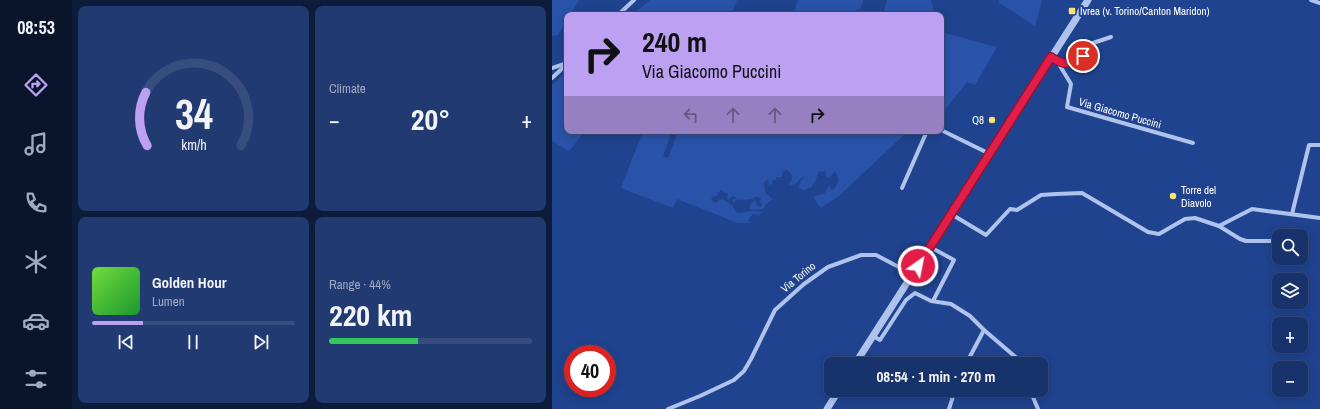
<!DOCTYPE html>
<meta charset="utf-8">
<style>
body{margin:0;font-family:"Archivo Narrow",sans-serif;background:#213a71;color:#f1f3f6;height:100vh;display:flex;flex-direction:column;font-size:15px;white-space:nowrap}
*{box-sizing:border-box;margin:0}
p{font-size:13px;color:#9faac1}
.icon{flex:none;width:22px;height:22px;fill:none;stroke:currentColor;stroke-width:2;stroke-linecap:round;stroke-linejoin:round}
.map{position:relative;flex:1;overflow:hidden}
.side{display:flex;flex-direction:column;gap:6px;padding:6px;background:#0d1c3b;width:480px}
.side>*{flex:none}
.guide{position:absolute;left:12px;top:12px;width:380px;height:122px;border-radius:8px;box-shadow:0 2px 10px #0003,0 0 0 1px #364d7e;background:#bca0f2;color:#111;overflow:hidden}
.fabs{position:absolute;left:720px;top:229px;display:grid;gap:8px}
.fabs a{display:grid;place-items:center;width:36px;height:36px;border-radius:8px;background:#18326b;box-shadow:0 2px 10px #0003,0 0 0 1px #364d7e;font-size:20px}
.speed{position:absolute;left:12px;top:345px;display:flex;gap:8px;font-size:20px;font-weight:700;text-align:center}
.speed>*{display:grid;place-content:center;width:52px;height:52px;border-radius:50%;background:#18326b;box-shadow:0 2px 10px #0003,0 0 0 1px #364d7e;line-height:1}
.speed .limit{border:6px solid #d22;background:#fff;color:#111}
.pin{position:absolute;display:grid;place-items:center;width:34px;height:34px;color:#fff;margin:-17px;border:2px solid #fff;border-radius:50%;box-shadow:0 1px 4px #0007}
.me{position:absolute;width:44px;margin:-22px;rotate:33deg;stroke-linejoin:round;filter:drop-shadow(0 0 3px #0008)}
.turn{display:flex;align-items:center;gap:14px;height:84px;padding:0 12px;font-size:18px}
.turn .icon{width:52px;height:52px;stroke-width:2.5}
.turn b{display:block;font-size:28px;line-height:34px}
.lanes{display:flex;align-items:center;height:38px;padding:0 12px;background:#0003;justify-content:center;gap:20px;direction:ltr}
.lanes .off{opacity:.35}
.big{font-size:30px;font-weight:700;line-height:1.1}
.side .card{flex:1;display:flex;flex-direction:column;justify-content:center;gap:6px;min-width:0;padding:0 14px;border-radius:8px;background:#213a71}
.side .dial{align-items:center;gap:0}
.dial svg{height:104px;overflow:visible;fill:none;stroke:#364d7e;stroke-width:7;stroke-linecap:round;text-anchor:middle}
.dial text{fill:#f1f3f6;stroke:none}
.song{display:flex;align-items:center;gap:12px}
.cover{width:48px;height:48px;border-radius:6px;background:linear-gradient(135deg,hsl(100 70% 55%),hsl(130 70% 35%))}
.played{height:4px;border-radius:2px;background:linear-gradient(90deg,#bca0f2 25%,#364d7e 25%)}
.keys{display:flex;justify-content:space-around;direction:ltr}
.heat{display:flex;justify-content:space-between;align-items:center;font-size:22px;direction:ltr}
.charge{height:6px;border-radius:3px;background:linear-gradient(90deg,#34c759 44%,#364d7e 0)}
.side .tiles{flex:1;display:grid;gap:6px;grid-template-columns:repeat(2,1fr)}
.trip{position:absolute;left:272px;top:357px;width:224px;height:40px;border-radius:8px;background:#18326b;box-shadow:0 2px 10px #0003,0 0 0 1px #364d7e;font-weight:700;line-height:40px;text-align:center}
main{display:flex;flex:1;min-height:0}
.tabs{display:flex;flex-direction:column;width:72px;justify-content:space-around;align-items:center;background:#0a142b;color:#9faac1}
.tabs .icon{width:28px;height:28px}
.tabs .active{color:#bca0f2}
.tabs b{font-size:18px;color:#f1f3f6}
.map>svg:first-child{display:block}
</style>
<main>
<nav class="tabs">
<b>08:53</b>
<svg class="icon active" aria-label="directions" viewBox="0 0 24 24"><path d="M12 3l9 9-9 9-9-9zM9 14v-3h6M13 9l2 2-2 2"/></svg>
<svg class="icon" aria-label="music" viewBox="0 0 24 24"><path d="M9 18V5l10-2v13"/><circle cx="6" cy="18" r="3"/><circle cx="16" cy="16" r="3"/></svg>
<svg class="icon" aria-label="phone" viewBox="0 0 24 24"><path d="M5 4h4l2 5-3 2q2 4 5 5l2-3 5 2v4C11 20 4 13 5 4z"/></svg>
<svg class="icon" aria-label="climate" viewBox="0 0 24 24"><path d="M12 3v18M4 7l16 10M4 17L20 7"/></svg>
<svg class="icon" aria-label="car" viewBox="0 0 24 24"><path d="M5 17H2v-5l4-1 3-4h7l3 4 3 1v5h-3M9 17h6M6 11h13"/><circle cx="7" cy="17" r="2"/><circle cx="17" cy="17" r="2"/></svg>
<svg class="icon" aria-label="filters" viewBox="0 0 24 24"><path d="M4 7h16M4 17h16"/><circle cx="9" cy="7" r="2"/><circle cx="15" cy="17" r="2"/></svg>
</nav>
<section class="side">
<div class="tiles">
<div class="card dial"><svg viewBox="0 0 100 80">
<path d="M14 69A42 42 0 1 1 86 69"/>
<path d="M14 69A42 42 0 0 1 13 28" stroke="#bca0f2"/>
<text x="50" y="56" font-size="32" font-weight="700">34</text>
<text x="50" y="72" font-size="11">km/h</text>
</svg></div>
<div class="card"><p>Climate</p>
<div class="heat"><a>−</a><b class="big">20°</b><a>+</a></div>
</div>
<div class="card">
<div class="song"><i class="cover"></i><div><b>Golden Hour</b><p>Lumen</p></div></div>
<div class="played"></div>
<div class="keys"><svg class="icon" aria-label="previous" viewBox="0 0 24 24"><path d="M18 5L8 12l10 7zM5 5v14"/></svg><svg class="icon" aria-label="pause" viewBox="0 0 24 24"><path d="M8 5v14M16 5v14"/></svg><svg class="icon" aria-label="next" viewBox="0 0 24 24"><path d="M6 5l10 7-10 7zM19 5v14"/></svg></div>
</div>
<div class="card"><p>Range · 44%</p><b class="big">220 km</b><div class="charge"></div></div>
</div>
</section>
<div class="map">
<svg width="768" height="409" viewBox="0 0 768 409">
<rect width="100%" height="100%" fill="#20438f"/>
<g fill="#2953a8">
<polygon points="0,0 27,0 18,15 15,15 15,20 6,35 0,36"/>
<polygon points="98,0 185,0 179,15 80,15"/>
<polygon points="246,0 311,0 308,10 305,9 304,15 241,15"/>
<polygon points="335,0 379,0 383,15 338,15 338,14 336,15 331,15"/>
<polygon points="448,0 490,0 483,26 446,2"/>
<polygon points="389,32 445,47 423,85 415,82 389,115"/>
<polygon points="15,72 15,131 33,131 17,151 0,141 0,85"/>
<polygon points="91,131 120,131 111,156 116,158 126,131 270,131 277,134 278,131 356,131 287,196 269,208 261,197 273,193 275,188 278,186 279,190 283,188 287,180 283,171 277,178 274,176 273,171 270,172 267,171 262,184 261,183 260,187 252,190 247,188 248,182 253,176 248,179 244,184 239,185 237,184 240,179 240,175 235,170 231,171 230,177 224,177 224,181 221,179 220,184 217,185 216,181 215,179 212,183 213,193 221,199 215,203 211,209 202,210 197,209 199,204 203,200 205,205 208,207 210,206 208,200 210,198 203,197 200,199 189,200 187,199 181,203 180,200 183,198 184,197 181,196 176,200 175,199 176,193 173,193 170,190 167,190 169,193 165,192 166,195 159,198 162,203 166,202 167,200 170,199 180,205 184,212 186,213 199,211 210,212 208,215 201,214 196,220 197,222 201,223 186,223 125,199 121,208 69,188"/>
</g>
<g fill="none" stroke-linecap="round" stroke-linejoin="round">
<g stroke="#afc3ed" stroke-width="4">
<polyline points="759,0 768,3"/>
<polyline points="66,15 82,0"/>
<polyline points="499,57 505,61 519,84 515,107 641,143"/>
<polyline points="505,61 514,64 523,62 531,55 541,43 559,37"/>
<polyline points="0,68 15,63"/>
<polyline points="0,78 15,64"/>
<polyline points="389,130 438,154"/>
<polyline points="350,188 375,131"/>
<polyline points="399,214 434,235 458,209 465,210 489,195 504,194 530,193 596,232 607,234 633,219 643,218 667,226 700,209 768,218"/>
<polyline points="740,214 757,145 768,145"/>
<polyline points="667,226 688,239 694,241 727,241"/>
<polyline points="378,247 402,260 381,301"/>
<polyline points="321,336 328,340 354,300 363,293 379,301 399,304 418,316 432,330 467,360 468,364"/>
<polyline points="414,364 432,330"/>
<polyline points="478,390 486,409"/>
<polyline points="116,409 148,396 182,380 192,371 199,359 223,310 252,284 276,267 309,255 324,255 360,274"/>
<polyline points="397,409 403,390"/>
</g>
<g stroke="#afc3ed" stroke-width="7">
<polyline points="303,364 536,0"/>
<polyline points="275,409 287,390"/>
</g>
</g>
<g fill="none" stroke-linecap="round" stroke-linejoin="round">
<defs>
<path id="route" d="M366,266L499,57C512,66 519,65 531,56"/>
</defs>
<use href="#route" stroke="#92132f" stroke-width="10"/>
<use href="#route" stroke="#e11d48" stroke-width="7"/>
</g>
<g fill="#fae370" stroke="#20438f" stroke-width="1.5">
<rect x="516" y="7" width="8" height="8" rx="2"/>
<circle cx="440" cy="120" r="4"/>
<circle cx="621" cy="196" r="4"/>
</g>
<g text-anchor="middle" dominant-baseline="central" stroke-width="4" stroke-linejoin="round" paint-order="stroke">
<g font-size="11" fill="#fff" stroke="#20438f" text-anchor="start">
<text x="528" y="11">Ivrea (v. Torino/Canton Maridon)</text>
<text x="432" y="120" text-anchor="end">Q8</text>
<text x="629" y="190">Torre del<tspan x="629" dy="13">Diavolo</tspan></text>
</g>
<g font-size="11" fill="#fff" stroke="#20438f">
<text transform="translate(568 113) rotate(16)">Via Giacomo Puccini</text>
<text transform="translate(246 277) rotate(-39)">Via Torino</text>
</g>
</g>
</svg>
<div class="fabs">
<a><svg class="icon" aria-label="search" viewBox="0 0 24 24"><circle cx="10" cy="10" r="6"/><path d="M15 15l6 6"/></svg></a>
<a><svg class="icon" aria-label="layers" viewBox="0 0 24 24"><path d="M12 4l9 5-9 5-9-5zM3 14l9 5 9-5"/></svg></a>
<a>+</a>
<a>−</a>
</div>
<div class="speed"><div class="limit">40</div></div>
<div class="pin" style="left:531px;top:56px;background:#d93025"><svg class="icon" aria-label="arrive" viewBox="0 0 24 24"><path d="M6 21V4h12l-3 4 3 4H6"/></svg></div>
<svg class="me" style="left:366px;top:266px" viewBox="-20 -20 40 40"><circle r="17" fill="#e11d48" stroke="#fff" stroke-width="3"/><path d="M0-11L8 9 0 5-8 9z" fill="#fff"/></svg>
<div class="trip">08:54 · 1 min · 270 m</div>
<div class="guide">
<div class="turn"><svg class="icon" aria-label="right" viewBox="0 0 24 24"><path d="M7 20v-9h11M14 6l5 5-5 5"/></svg><div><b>240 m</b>Via Giacomo Puccini</div></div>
<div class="lanes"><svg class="icon off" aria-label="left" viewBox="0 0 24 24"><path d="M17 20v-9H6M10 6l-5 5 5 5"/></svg><svg class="icon off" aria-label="ahead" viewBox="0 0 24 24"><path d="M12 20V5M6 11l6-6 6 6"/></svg><svg class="icon off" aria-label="ahead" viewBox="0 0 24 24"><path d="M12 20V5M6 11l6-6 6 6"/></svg><svg class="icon" aria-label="right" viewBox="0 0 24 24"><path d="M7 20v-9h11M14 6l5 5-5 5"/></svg></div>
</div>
</div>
</main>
